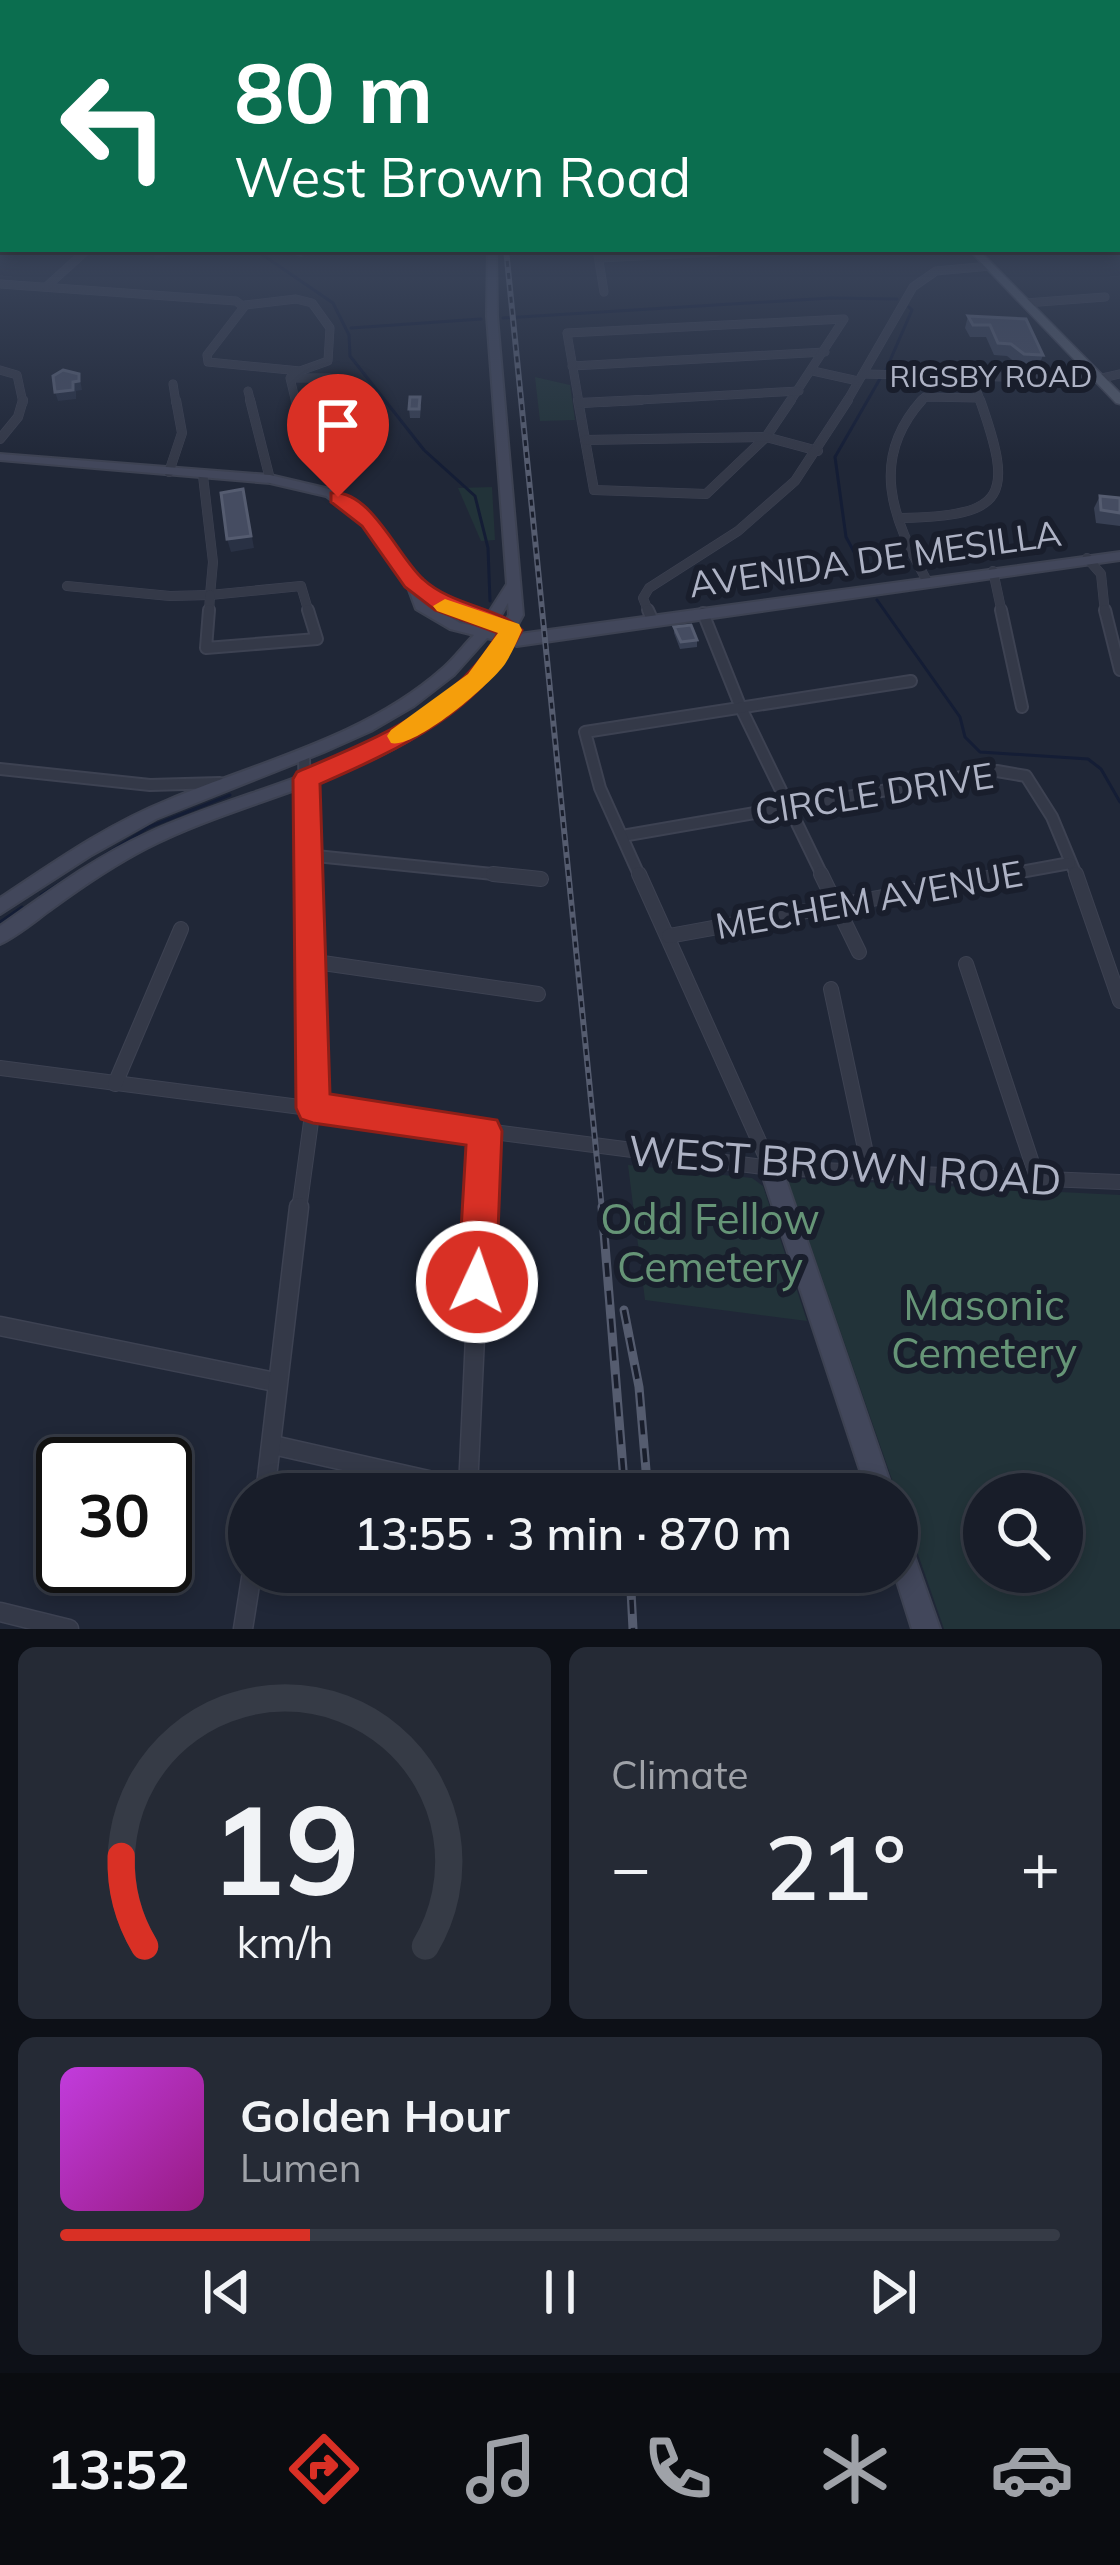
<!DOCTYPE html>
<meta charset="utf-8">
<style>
body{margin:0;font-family:Mulish,sans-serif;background:#252a35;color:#f1f3f6;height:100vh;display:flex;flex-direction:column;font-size:45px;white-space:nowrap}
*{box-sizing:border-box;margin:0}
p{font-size:39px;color:#9fa2a8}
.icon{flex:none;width:66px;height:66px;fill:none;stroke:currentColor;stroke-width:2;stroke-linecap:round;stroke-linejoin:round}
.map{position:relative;height:1629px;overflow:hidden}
.drawer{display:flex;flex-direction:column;gap:18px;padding:18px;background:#0d1017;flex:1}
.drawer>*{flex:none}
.banner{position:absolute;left:0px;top:0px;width:1122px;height:252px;box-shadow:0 6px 18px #0003,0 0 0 3px #363b46;background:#0b6e4f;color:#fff;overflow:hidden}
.tools{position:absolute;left:963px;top:1473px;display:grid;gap:24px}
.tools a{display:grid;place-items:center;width:120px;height:120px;border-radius:50%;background:#181d29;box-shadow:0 6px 18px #0003,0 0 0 3px #363b46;font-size:60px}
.speed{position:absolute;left:36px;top:1437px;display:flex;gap:24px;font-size:60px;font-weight:700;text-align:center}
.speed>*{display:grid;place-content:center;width:156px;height:156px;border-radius:50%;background:#181d29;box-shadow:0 6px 18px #0003,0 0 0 3px #363b46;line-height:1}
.speed .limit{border:6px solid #111;border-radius:18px;background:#fff;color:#111}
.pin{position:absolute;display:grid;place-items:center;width:102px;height:102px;color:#fff;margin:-123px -51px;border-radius:50% 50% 50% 0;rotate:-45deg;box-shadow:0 0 12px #0007}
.pin .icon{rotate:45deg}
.me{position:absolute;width:132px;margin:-66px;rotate:3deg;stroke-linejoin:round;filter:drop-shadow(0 0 9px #0008)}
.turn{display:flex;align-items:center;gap:42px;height:252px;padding:0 36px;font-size:54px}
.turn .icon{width:156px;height:156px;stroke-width:2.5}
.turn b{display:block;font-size:84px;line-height:102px}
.big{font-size:90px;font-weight:600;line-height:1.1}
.drawer .card{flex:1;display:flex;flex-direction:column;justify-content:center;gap:18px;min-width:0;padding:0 42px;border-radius:18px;background:#252a35}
.drawer .dial{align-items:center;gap:0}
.dial svg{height:312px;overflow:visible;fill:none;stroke:#363b46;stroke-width:7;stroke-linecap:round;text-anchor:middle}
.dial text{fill:#f1f3f6;stroke:none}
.song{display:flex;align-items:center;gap:36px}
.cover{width:144px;height:144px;border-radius:18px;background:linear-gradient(135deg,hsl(290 70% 55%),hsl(310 70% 35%))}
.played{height:12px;border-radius:6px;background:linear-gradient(90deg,#d93025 25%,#363b46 25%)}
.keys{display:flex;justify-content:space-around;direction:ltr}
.heat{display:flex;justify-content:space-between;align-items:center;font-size:66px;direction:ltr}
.drawer .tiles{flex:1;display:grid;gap:18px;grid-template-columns:1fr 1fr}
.card:last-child{grid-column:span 2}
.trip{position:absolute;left:228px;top:1473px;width:690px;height:120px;border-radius:60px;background:#181d29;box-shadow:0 6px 18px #0003,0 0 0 3px #363b46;font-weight:600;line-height:120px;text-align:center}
.dock{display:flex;height:192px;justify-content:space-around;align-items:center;background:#0a0c10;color:#9fa2a8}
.dock .icon{width:84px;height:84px}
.dock .on{color:#d93025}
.dock b{font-size:54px;color:#f1f3f6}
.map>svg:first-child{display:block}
</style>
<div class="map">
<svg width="1120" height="1629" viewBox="0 0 1120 1629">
<rect width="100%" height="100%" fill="#202737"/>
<g fill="#223339" fill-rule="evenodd">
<polygon points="535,377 570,385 575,420 540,421"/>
<polygon points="492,487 495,540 481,541 458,488"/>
<polygon points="628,1165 752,1178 763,1186 807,1321 645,1300"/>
<path d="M787,1178L1120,1195V1629H944ZM1062,1494V1572H984V1494Z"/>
</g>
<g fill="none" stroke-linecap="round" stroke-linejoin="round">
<g stroke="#141d35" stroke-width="3">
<polyline points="254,249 333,303 349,335 350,356 424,450 475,496 488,548 490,601"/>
<polyline points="503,318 831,298 897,299"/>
<polyline points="351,328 481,319"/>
<polyline points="885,372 912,310 909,307"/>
<polyline points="865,572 846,537 835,457 881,377"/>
<polyline points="877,600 960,717 965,737 980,752 1088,759 1101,769 1120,802"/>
<polyline points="41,895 149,827 230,795"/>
<polyline points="0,922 22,907"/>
</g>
<defs>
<g id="street-far4">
<polyline points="597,249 604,292"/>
<polyline points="600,258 716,252"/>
<polyline points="0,284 236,301 244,307 207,355 208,362 300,371 328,361 330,328 312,303 296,299 245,305"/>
<polyline points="46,287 88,249"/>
<polyline points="1026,303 1105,297"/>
<polyline points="572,366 825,352"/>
<polyline points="0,370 17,375 23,403"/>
<polyline points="813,371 858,381"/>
<polyline points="863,374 1098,379 1120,374"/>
<polyline points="972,377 981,403"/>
<polyline points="173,384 176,403"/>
<polyline points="248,391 251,403"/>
<polyline points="296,403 290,378 329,378 343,403"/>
<polyline points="579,403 567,333 844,319 789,403"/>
<polyline points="586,403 799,391"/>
<polyline points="846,403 913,287 936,271 990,266"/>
<polyline points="919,403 925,397 979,398"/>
</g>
<g id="street-far3">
<polyline points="250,400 270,479"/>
<polyline points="296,400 309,451 354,458"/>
<polyline points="342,400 361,433 354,458"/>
<polyline points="578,400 594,490 706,494 766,437 791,400"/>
<path d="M922,400C869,459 892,518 927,581"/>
<polyline points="579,403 641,400"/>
<polyline points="0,439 18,417 23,400"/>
<polyline points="585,440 766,437 818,451"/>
<polyline points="169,472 182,433 176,400"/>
<polyline points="203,476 213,562 210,595"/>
<polyline points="330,493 354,458"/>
<path d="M902,518C1007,516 1014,496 980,400"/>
<polyline points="1087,558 1101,574 1105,613"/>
<polyline points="993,571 1002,613"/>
<polyline points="67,586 170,596 210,595"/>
<polyline points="210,595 301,586 309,613"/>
<polyline points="209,613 210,595"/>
<polyline points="649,613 643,598 649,588 738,531 795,481 848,400"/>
</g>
<g id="street-far2">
<polyline points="209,610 206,648 317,639 308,610"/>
<polyline points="648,610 652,619"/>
<polyline points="1001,610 1022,707"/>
<polyline points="1105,610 1120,670"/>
<polyline points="703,613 741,708 823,877"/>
<polyline points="304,758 307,877"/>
<polyline points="0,769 150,785 220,783"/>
<polyline points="622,836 997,771 1026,776 1052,817 1077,877"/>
<polyline points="306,855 522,877"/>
<polyline points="640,877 600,788 585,732 911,681"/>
<polyline points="993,877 1070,863"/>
</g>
<g id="street-far1">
<polyline points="493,874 541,879"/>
<polyline points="639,874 771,1168"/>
<polyline points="821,874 859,952"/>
<polyline points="1076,874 1120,1001"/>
<polyline points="669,936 1009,874"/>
<polyline points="309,961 538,994"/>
<polyline points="966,964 1037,1178"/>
<polyline points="831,989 870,1172"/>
<polyline points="0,1068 771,1168 1120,1182"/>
<polyline points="115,1084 181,929"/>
<polyline points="299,1210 313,1107 307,874"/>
<polyline points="480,1210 484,1131"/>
</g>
<g id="street">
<polyline points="0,1326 275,1382"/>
<polyline points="273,1445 468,1489 481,1207"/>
<polyline points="265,1494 299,1207"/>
<polyline points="0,1612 69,1629"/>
<polyline points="243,1629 252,1572"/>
</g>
<g id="secondary">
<path d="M488,249H496L497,316L523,615L512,635L1120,552V560L517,646L508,643C439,771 265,787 147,848C114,865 83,886 53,908C36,920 19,935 0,944V926C47,893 95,857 148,833C261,780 430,758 495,640L487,638L454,675L414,706L371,731L324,752L156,819L90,856L0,914V898C54,862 108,824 168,800C261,761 365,737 442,669C454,659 463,646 474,635L450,629L416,609L406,582L365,525L326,496L270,483L0,460V454L270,475L334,490L373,519L418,579L447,602L486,617L507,584L487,316ZM425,599L437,608L481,625L480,627L460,623L427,604ZM508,603L509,615L500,632L492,630L500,629L502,626L497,622Z"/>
<polygon points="771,1158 779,1161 782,1168 894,1494 868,1494 760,1168 763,1161"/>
<polygon points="897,1529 906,1533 940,1629 912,1629 894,1572 897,1572"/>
</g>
<polygon id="primary" points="968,249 978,249 1120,393 1120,404 1116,403"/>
</defs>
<use href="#street-far4" stroke="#3d4252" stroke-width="9"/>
<use href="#street-far3" stroke="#3d4252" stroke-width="10"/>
<use href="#street-far2" stroke="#3d4252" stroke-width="14"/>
<use href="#street-far1" stroke="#3d4252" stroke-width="16"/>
<use href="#street" stroke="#3d4252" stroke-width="21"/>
<use href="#secondary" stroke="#3d4252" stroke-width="4"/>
<use href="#primary" stroke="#3d4252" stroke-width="3"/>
<use href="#street-far4" stroke="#343948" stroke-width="8"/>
<use href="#street-far3" stroke="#343948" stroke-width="9"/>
<use href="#street-far2" stroke="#343948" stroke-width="10"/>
<use href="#street-far1" stroke="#343948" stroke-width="14"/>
<use href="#street" stroke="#343948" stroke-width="18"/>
<use href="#secondary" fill="#42475b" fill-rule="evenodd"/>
<use href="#primary" fill="#515868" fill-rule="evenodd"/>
<defs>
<polyline id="rail-far1" points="506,249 602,1210"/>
<g id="rail">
<polyline points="602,1207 625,1494"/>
<polyline points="624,1310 639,1387 648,1494"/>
<polyline points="630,1572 633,1629"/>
</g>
</defs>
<use href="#rail-far1" stroke="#555c6f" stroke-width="6"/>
<use href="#rail" stroke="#555c6f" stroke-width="9"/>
<use href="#rail-far1" stroke="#191e2c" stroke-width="3" stroke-dasharray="6" stroke-linecap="butt"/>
<use href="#rail" stroke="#191e2c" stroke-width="4.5" stroke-dasharray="14" stroke-linecap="butt"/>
</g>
<g fill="#384054">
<polygon points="271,249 313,249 302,257"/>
<polygon points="968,316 1026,319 1043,355 1039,366 1020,366 1007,356 994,355 986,337 970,337 965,328"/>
<polygon points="421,406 420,418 410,418 409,409"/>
<polygon points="1100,496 1120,498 1120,526 1096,523 1094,508"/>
<polygon points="674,627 697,640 697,647 680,649 674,633"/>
</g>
<g fill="#293144">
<polygon points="152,249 179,249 177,254 155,259"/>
<polygon points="300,249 313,249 302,257"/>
<polygon points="79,374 82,390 76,391 76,399 58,401 55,392"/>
<polygon points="243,489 254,548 231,552 227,539"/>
</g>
<g fill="#454c61" stroke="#555c70" stroke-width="3">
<polygon points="968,316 1026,319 1043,355 1024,354 1011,344 998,343 990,325 973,325"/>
<polygon points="63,370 79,374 79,381 73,382 73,390 55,392 53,376"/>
<polygon points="410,397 420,397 419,409 409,409"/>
<polygon points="243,489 251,536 227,539 221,493"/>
<polygon points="1100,496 1120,498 1120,513 1101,510"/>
<polygon points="691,625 697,640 681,642 674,627"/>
</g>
<linearGradient id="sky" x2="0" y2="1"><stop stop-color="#12151e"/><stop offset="0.51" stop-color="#3c475e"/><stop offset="1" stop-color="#3c475e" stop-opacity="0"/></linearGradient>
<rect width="1120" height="463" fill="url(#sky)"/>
<path fill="#d93025" stroke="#8d1f18" stroke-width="3" d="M331,493C370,488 398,557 423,579C452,606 499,607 522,630C481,712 400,749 320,784L330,1094L497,1120L502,1131L496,1282L491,1295L477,1300L464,1295L458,1282L466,1145L313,1123L301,1119L296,1108L293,779L297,772C370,741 458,707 498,633L435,610L405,587L362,526L331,502Z"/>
<path fill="#f59e0b" d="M445,599L519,624L522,630C517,641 512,653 505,664C490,685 415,749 391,743L387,736L391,730L468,674L498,633L437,611L433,606Z"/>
<g text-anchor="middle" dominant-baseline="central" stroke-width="12" stroke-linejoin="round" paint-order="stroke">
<g font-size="30" fill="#aeb3c5" stroke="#191e2c">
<text x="991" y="376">RIGSBY ROAD</text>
</g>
<g font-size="36" fill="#aeb3c5" stroke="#191e2c">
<text transform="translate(875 558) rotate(-8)">AVENIDA DE MESILLA</text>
<text transform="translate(874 793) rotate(-9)">CIRCLE DRIVE</text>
<text transform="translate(869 899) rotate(-10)">MECHEM AVENUE</text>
</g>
<g font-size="42" fill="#aeb3c5" stroke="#191e2c">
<text transform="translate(845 1165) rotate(4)">WEST BROWN ROAD</text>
</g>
<g font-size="42" fill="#669577" stroke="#191e2c">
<text x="710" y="1218">Odd Fellow<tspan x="710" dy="48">Cemetery</tspan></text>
<text x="984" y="1304">Masonic<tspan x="984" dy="48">Cemetery</tspan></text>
</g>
</g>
</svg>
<div class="tools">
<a><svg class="icon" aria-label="search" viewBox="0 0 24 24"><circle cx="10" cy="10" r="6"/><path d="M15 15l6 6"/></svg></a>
</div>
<div class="speed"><div class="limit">30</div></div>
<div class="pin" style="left:338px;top:497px;background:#d93025"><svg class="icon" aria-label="arrive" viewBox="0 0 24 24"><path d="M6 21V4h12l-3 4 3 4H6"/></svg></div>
<svg class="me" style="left:477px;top:1282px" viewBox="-20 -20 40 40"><circle r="17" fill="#d93025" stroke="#fff" stroke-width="3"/><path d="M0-11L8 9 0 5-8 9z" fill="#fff"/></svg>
<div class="trip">13:55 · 3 min · 870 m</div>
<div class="banner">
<div class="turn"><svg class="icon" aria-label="left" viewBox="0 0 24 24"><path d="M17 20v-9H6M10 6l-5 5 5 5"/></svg><div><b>80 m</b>West Brown Road</div></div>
</div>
</div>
<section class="drawer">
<div class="tiles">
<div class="card dial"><svg viewBox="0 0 100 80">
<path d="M14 69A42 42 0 1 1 86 69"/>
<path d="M14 69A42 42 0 0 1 8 46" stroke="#d93025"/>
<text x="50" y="56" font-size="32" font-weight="700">19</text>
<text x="50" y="72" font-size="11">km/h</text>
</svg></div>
<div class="card"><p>Climate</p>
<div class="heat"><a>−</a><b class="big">21°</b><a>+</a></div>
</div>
<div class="card">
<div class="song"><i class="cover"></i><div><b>Golden Hour</b><p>Lumen</p></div></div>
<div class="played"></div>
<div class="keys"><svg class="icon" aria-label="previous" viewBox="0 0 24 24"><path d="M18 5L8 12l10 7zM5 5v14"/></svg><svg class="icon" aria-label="pause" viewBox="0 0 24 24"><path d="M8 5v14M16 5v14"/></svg><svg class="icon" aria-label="next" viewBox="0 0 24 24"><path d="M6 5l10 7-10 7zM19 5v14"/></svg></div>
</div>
</div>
</section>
<nav class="dock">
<b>13:52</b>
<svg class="icon on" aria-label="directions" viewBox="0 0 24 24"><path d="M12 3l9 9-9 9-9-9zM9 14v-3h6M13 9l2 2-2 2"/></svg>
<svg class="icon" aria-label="music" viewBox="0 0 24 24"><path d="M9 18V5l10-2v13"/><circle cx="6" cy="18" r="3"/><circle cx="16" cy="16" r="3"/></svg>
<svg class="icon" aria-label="phone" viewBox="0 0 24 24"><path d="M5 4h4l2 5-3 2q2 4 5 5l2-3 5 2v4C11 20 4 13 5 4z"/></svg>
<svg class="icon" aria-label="climate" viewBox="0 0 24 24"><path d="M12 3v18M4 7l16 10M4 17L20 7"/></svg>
<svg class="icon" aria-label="car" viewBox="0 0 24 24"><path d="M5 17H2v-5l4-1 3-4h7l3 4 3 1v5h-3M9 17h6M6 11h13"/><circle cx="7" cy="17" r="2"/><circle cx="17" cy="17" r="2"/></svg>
</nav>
